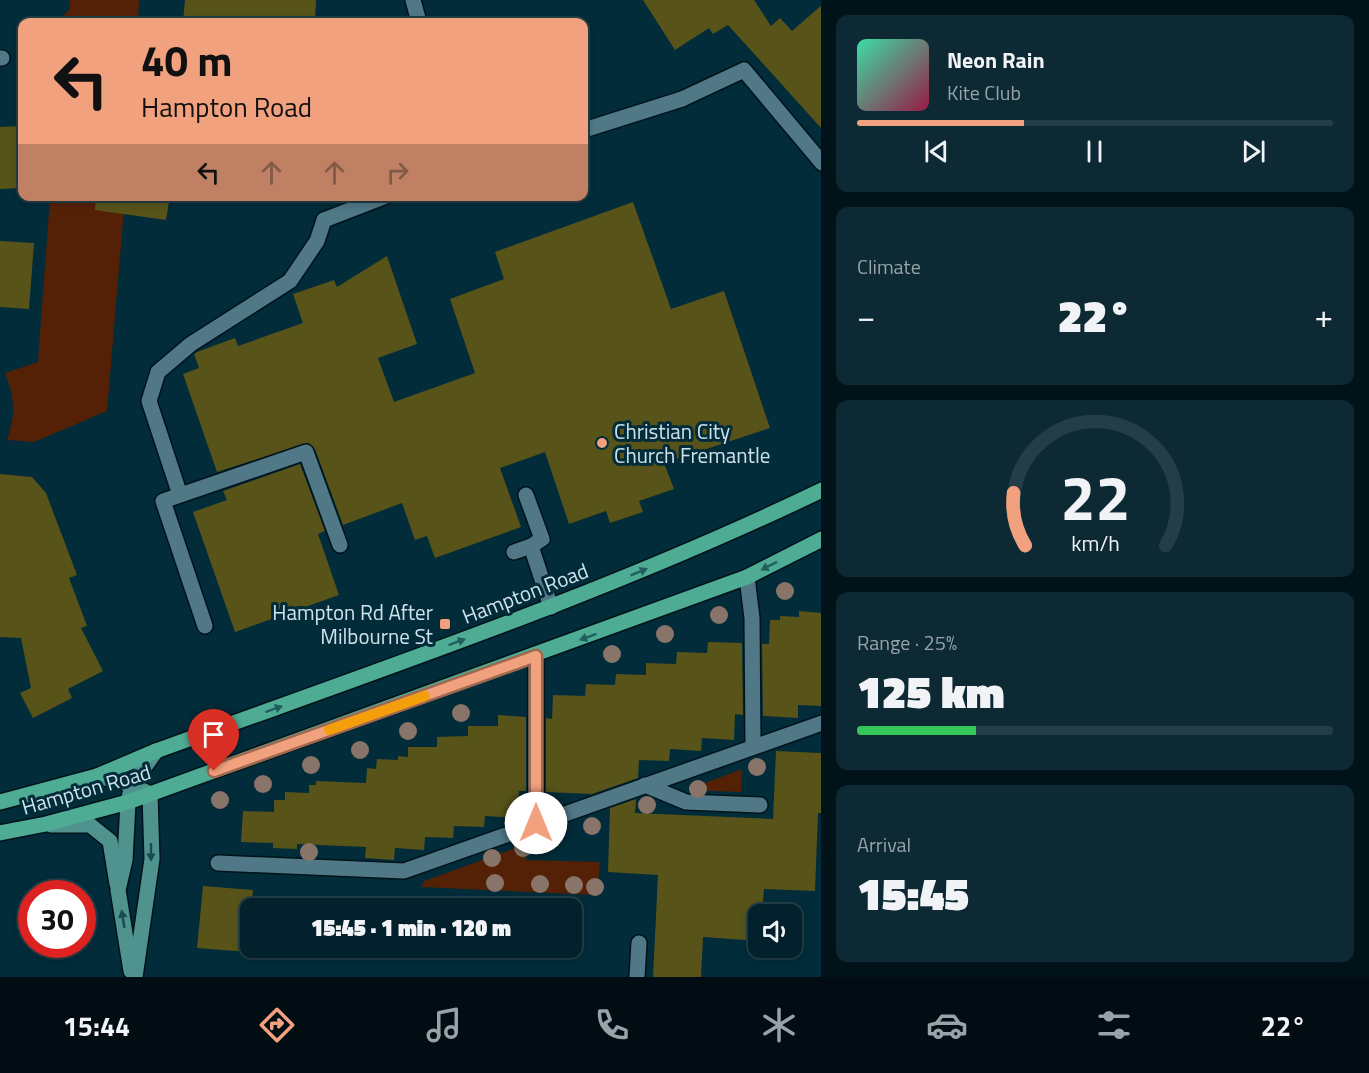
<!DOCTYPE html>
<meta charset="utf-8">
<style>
body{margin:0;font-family:"Titillium Web",sans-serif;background:#0c2934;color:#f1f3f6;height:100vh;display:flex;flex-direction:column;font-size:22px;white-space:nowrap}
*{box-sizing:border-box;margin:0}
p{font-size:20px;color:#96a3a9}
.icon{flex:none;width:33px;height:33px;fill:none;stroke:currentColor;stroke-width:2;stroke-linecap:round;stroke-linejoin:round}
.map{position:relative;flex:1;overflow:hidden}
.sheet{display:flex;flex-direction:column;gap:15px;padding:15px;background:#011218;width:548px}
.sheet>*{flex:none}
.guide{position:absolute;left:18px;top:18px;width:570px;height:183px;border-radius:12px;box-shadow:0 3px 9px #0003,0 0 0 2px #233e48;background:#f1a17d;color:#111;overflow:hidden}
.controls{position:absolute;left:748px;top:904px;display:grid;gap:12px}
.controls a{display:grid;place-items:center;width:54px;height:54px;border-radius:12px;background:#02212c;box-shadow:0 3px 9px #0003,0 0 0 2px #233e48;font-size:30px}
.speed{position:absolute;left:18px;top:880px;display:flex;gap:12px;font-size:30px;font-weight:700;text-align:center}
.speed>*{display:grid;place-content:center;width:78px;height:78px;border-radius:50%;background:#02212c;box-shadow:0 3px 9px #0003,0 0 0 2px #233e48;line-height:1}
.speed .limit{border:9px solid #d22;background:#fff;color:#111}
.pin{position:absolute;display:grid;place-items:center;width:51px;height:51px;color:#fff;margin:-62px -26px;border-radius:50% 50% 50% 0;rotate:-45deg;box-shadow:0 0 6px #0007}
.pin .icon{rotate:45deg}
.me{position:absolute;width:66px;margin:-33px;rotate:0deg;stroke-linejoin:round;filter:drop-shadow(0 0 4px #0008)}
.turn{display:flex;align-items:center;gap:21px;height:126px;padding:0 24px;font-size:27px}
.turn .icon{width:78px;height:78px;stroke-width:2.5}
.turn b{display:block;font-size:42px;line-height:51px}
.lanes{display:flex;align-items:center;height:57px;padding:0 24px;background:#0003;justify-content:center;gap:30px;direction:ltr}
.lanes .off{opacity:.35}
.big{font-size:45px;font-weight:800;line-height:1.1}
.sheet .tile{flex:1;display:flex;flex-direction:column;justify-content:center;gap:9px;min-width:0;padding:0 21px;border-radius:12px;background:#0c2934}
.sheet .dial{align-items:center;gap:0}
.dial svg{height:156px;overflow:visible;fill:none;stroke:#233e48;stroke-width:7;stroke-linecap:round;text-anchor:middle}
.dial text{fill:#f1f3f6;stroke:none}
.song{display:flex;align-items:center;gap:18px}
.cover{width:72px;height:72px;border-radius:9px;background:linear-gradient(135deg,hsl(160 70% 55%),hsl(340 70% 35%))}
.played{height:6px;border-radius:3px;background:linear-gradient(90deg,#f1a17d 35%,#233e48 35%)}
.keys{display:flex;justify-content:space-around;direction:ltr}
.heat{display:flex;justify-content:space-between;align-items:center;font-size:33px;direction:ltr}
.charge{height:9px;border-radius:4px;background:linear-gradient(90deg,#34c759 25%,#233e48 0)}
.trip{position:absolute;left:240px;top:898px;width:342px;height:60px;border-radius:12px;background:#02212c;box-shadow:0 3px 9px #0003,0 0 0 2px #233e48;font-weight:800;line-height:60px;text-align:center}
.tabs{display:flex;height:96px;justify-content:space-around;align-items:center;background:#010d12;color:#96a3a9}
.tabs .icon{width:42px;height:42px}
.tabs .selected{color:#f1a17d}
.tabs b{font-size:27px;color:#f1f3f6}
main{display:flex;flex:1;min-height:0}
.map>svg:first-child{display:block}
</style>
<main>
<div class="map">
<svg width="822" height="977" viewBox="0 0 822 977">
<rect width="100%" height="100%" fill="#022c3a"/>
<g fill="#542106">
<polygon points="70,0 139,0 138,22 57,22 69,10"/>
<path d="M50,197H125L107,411L34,442L7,440C16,414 15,398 5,373L38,362Z"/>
<polygon points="742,769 741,792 687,790"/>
<polygon points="527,844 526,860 600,862 597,895 421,887 424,881"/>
</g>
<g fill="#575319">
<polygon points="185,0 316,0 315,22 183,22"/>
<polygon points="643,0 754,0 771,26 780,18 792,31 822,5 822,129 728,25 713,34 709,28 675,50"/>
<polygon points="22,126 22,188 0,189 0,127"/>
<polygon points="96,196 170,196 166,220 95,210"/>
<polygon points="633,202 671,309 724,291 770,428 664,463 674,489 639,501 643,512 610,523 606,511 569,524 545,452 500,468 521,527 435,558 427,536 415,540 402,503 343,525 315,449 308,443 217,472 183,374 199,368 194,354 197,352 235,338 238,346 303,323 293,294 334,280 337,287 387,256 417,344 378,358 394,402 475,373 450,299 504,279 495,252"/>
<polygon points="0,241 34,243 29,309 0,307"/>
<polygon points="300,464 325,531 318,534 339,595 235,632 193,512 227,500 223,491"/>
<polygon points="0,474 32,477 46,493 77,575 69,578 87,626 81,628 103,671 68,689 72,698 33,718 20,693 31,688 21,638 0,637"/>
<polygon points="799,611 822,613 822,706 798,705 798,718 763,716 762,644 769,644 770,620 780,620 780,616 799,617"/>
<polygon points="708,642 742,643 743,715 735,714 734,740 702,738 701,751 670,749 669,761 639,760 638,778 592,794 546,792 546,718 552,719 553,695 585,696 586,684 615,685 616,674 646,675 646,663 676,664 677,652 707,653"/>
<polygon points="498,715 526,717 526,791 519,791 517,818 485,816 484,827 454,826 453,838 425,837 424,850 395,848 394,860 365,858 366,847 297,844 297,849 273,848 273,843 241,842 243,811 274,812 274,800 285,800 285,792 309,793 309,785 316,785 316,781 366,783 367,768 376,769 377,759 398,760 398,756 408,757 408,747 437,747 437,737 468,736 468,726 498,726"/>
<polygon points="776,751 822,753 822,813 818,813 815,891 764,889 762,915 759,915 759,941 703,937 701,977 653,977 658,875 608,872 610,808 636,799 635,813 773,819"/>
<polygon points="203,886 253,890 248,952 197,948"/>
</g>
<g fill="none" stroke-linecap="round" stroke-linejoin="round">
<defs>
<g id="lane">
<polyline points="682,99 744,70 822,163"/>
<polyline points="180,495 149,401 158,372 191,344 290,281 317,241 324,220"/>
<polyline points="526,495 542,539 531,546"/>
<polyline points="514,552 531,546 551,607"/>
<polyline points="205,626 163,501 306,452 340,545"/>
<polyline points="637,977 639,943"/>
</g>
<g id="street">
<polyline points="413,0 419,22"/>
<polyline points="0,58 2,58"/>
<polyline points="584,130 682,99"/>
<polyline points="324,220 386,196"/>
<polyline points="747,577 752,618 753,746"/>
<polyline points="536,656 536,823"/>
<polyline points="645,785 686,802 760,805"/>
<polyline points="218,863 404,871 822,723"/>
</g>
<g id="secondary">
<polyline points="97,776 132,785 150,794 152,859 135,977"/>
<polyline points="51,825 90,825 110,841 117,884"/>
<polyline points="131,971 118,890 125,860 128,802 132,785 156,751"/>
</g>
<g id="primary">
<path d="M0,802L97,776L156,751C381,669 606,594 822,490"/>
<polyline points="0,833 46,824 128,802 747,577 822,539"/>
</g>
</defs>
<use href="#lane" stroke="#01131a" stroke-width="18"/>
<use href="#street" stroke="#01131a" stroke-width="18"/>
<use href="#secondary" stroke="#01131a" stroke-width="18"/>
<use href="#primary" stroke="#01131a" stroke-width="18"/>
<use href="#lane" stroke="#507887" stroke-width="15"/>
<use href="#street" stroke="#507887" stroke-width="15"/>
<use href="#secondary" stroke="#4f928e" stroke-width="15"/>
<use href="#primary" stroke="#4eac95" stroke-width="15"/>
</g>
<g fill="#887469">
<circle cx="785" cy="591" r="9"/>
<circle cx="719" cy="615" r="9"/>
<circle cx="665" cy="634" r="9"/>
<circle cx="612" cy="654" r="9"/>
<circle cx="461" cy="713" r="9"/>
<circle cx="408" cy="731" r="9"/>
<circle cx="360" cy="750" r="9"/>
<circle cx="311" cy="765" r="9"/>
<circle cx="757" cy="767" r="9"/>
<circle cx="263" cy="784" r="9"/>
<circle cx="698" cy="789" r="9"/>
<circle cx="220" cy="800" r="9"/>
<circle cx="647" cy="805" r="9"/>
<circle cx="592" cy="826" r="9"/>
<circle cx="523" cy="848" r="9"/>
<circle cx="309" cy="852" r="9"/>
<circle cx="492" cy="858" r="9"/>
<circle cx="495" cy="883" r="9"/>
<circle cx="540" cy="884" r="9"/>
<circle cx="574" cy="885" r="9"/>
<circle cx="595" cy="887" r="9"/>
</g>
<defs><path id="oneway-solid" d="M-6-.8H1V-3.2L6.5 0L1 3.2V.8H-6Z" transform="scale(1.5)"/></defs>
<g fill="#205f5e">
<use href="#oneway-solid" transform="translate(769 566) rotate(153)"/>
<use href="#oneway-solid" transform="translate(639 572) rotate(-22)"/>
<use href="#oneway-solid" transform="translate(588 637) rotate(160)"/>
<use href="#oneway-solid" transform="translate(457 642) rotate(-20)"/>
<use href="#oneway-solid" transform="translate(274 709) rotate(-20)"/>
</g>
<g fill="#194b53">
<use href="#oneway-solid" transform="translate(151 852) rotate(90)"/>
<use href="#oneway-solid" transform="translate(123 919) rotate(-99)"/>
</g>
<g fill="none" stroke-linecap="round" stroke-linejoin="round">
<defs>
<polyline id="route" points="214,771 536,656 536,823"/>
</defs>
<use href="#route" stroke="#9d6951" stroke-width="15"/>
<use href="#route" stroke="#f1a17d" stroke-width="10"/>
<polyline stroke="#f59e0b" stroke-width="10" points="329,730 425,696"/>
</g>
<g fill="#f1a17d" stroke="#022c3a" stroke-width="2">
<circle cx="602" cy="443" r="6"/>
<rect x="439" y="618" width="12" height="12" rx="3"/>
</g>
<g text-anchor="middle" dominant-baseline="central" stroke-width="6" stroke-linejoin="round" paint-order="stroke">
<g font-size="21" fill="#cde2eb" stroke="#022c3a" text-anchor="start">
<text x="614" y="431">Christian City<tspan x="614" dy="24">Church Fremantle</tspan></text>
<text x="433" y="612" text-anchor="end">Hampton Rd After<tspan x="433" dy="24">Milbourne St</tspan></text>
</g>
<g font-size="21" fill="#cde2eb" stroke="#022c3a">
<text transform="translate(525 593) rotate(-21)">Hampton Road</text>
<text transform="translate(86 789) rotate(-16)">Hampton Road</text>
</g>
</g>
</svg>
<div class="controls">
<a><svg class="icon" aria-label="sound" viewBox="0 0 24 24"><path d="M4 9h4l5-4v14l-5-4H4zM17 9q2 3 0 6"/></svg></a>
</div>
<div class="speed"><div class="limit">30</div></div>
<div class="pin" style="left:214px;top:771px;background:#d93025"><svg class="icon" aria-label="arrive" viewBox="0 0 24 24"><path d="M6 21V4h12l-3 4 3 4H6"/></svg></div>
<svg class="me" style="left:536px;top:823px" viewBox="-20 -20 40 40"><circle r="19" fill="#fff"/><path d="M0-13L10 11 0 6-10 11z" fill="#f1a17d"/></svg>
<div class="trip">15:45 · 1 min · 120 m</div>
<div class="guide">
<div class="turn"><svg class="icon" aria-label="left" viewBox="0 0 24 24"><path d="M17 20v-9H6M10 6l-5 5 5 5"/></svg><div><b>40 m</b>Hampton Road</div></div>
<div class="lanes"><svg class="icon" aria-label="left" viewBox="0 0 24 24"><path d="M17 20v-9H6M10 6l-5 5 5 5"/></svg><svg class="icon off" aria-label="ahead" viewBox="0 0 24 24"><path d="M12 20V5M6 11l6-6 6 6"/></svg><svg class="icon off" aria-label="ahead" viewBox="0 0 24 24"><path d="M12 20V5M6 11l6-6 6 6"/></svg><svg class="icon off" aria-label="right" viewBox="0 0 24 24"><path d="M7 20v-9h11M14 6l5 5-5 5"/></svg></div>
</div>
</div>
<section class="sheet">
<div class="tile">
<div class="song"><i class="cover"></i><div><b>Neon Rain</b><p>Kite Club</p></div></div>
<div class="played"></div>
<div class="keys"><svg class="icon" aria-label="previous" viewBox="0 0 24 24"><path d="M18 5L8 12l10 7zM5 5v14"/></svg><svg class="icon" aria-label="pause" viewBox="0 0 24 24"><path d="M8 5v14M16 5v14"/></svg><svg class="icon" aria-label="next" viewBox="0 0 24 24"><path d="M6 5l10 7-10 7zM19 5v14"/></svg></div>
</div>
<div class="tile"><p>Climate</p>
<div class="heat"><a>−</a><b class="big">22°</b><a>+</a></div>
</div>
<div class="tile dial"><svg viewBox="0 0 100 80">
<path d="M14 69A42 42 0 1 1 86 69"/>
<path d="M14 69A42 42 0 0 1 8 42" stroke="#f1a17d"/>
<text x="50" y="56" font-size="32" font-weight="700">22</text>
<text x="50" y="72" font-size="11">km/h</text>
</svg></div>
<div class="tile"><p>Range · 25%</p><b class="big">125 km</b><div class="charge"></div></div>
<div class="tile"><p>Arrival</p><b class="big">15:45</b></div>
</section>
</main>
<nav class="tabs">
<b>15:44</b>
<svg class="icon selected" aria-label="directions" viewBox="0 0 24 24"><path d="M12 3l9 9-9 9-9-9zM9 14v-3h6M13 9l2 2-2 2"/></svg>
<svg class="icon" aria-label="music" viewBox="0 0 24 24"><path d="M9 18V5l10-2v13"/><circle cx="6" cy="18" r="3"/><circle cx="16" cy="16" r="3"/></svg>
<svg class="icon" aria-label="phone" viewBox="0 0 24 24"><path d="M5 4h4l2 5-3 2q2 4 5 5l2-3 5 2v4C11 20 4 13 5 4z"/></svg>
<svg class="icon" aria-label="climate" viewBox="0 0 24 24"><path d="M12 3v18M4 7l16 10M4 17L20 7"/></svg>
<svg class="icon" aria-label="car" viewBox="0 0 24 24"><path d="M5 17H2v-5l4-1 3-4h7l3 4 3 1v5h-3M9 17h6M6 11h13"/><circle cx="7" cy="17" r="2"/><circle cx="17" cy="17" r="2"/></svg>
<svg class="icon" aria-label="filters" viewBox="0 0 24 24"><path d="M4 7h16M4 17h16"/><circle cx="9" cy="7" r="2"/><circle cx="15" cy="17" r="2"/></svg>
<b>22°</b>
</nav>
